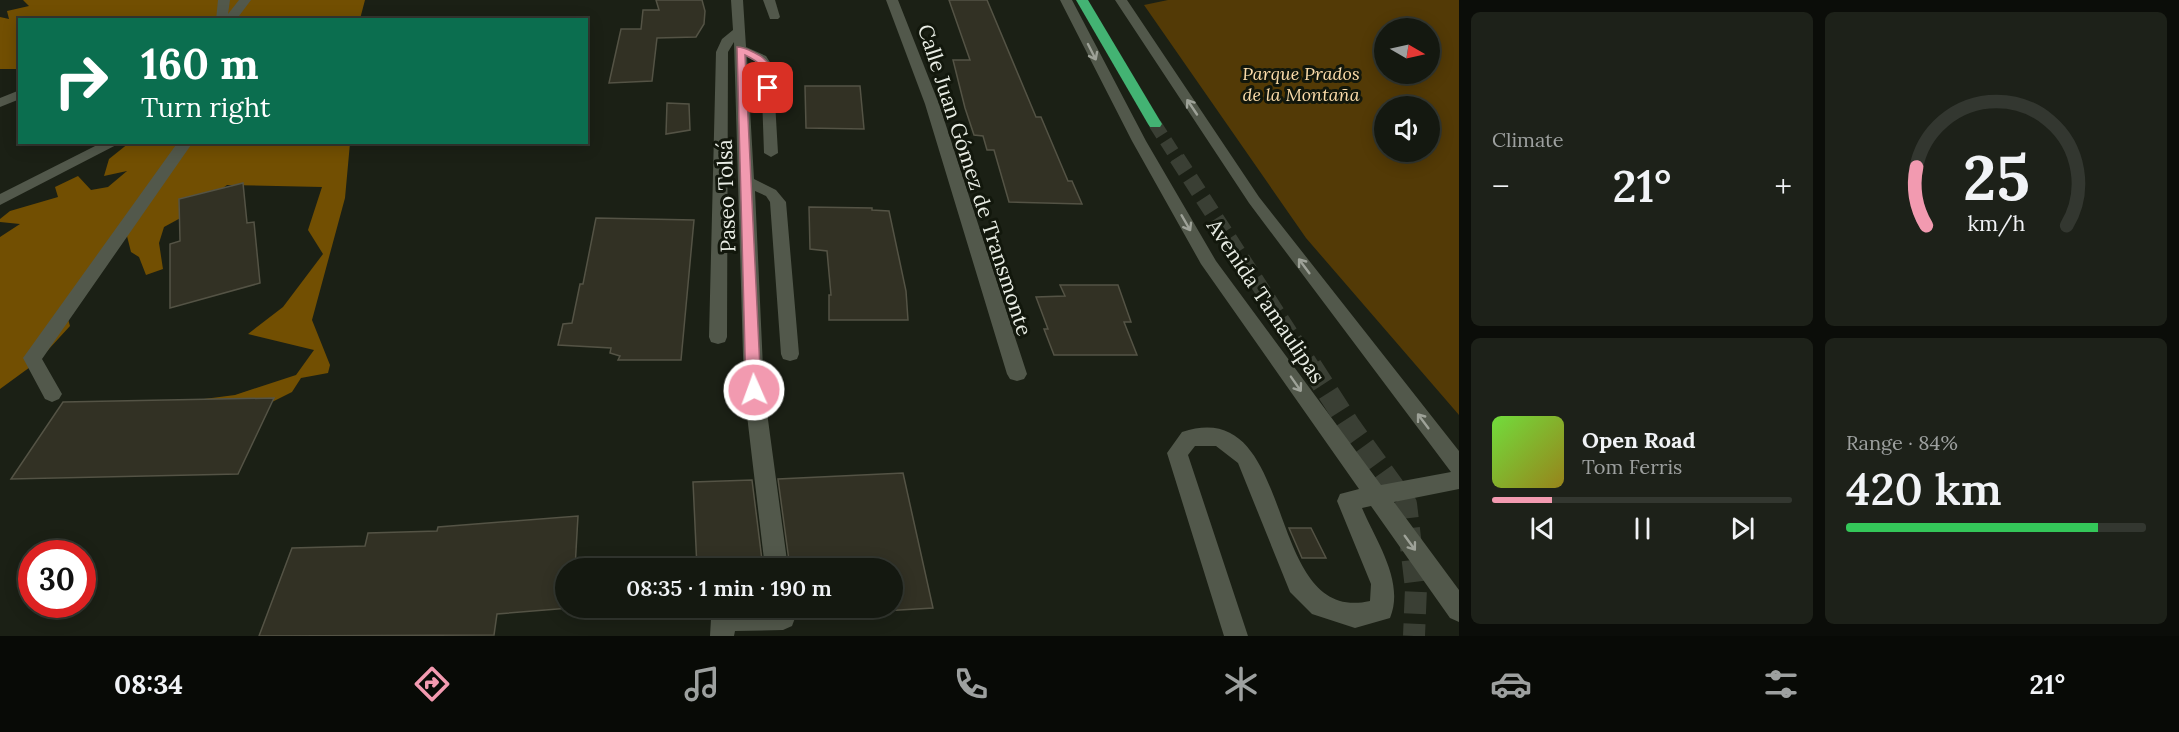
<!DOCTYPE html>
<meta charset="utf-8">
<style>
body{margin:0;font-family:Lora,serif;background:#1d2119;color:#f1f3f6;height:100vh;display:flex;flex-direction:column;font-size:22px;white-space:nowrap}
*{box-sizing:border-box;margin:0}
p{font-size:20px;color:#9da09f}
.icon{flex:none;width:33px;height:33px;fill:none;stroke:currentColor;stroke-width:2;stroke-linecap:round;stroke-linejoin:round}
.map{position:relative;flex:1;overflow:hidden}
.sheet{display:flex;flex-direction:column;gap:12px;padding:12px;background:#0b0d09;width:720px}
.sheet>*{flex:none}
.banner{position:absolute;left:18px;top:18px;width:570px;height:126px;border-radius:0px;box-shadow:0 3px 15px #0003,0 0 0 2px #333730;background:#0b6e4f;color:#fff;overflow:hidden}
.needle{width:39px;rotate:99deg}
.fabs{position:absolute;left:1374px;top:18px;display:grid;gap:12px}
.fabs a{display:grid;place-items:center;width:66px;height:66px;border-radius:50%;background:#141810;box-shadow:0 3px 15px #0003,0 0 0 2px #333730;font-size:30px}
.speed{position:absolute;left:18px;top:540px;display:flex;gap:12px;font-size:30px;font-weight:700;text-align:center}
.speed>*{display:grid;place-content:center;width:78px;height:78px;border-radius:50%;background:#141810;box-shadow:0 3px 15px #0003,0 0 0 2px #333730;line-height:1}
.speed .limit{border:9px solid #d22;background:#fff;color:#111}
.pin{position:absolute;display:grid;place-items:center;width:51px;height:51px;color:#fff;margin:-26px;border-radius:12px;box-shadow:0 3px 9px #0006}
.me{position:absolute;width:66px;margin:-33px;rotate:358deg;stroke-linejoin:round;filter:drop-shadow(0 0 4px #0008)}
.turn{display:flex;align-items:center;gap:21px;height:126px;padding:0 24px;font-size:27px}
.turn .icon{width:78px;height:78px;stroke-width:2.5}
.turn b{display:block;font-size:42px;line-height:51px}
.big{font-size:45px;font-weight:600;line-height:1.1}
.sheet .tile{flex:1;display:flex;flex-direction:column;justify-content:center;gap:9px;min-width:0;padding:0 21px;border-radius:9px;background:#1d2119}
.sheet .dial{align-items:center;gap:0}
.dial svg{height:156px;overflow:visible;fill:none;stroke:#333730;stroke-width:7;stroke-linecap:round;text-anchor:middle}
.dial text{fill:#f1f3f6;stroke:none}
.song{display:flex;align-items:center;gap:18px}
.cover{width:72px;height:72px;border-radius:9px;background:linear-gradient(135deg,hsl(100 70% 55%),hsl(50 70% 35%))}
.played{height:6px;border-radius:3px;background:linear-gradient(90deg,#f29ab0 20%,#333730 20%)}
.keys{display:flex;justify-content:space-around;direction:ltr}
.heat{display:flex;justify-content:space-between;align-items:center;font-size:33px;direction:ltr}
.charge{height:9px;border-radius:4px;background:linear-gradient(90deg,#34c759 84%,#333730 0)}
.sheet .tiles{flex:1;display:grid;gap:12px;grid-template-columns:repeat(2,1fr)}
.trip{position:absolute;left:555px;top:558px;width:348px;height:60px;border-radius:30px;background:#141810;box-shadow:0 3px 15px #0003,0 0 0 2px #333730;font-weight:600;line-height:60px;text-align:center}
.dock{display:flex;height:96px;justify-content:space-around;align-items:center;background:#080a06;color:#9da09f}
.dock .icon{width:42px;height:42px}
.dock .active{color:#f29ab0}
.dock b{font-size:27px;color:#f1f3f6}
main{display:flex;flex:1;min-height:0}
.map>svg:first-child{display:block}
</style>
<main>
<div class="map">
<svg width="1459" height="636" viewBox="0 0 1459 636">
<rect width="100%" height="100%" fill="#1b2015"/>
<path fill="#533a06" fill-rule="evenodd" d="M1168,0H1459V415L1306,238L1144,5ZM1384,28H1430V74H1384ZM1384,106H1430V152H1384Z"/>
<g fill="#724f02">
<polygon points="23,0 365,0 360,19 20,20 19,69 0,69 0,17 9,19 7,11 29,6"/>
<polygon points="129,143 350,143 345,198 312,320 330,365 328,373 301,378 292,392 250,413 189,411 204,399 235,395 296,375 314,350 248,334 283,307 323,254 308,230 322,187 227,185 186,215 164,227 159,243 163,269 146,275 139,257 131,252 127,236 66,312 70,326 37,362 0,389 0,237 20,224 0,222 0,219 10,211 58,197 55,187 78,176 91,190 108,187 127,171 104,176 109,159"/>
</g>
<g fill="#323124" stroke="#545345" stroke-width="1.5">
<polygon points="656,0 702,0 705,11 704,24 696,37 657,38 652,81 609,83 621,29 641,29 643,10 659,10"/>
<polygon points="949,0 987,0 1036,117 1041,117 1068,181 1072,181 1082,204 1009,202 994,150 987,150 983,136 974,135 965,108 953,60 970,60"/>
<polygon points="805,86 860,86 864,129 806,128"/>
<polygon points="667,103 689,104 690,130 666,134"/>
<polygon points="243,183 247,223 254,222 260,283 170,308 170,244 180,241 179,199"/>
<polygon points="809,207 872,208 872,210 889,211 906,291 908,320 829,320 829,295 831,295 827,251 810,249"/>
<polygon points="596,218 694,220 681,360 618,360 620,356 610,353 611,348 558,345 563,324 572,323 580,284 583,284"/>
<polygon points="1060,285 1118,285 1131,322 1124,322 1137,355 1054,355 1044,329 1048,329 1036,297 1065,296"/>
<polygon points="274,398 238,474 11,479 63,402"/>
<polygon points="903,473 933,608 797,616 795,608 892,608 892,568 790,568 778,479"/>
<polygon points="752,480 763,568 697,568 693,482"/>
<polygon points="578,516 575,568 566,568 566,608 570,608 497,614 494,635 259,636 292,548 365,546 368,533 437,531 438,527"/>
<polygon points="1289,528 1311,528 1326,558 1302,558"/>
</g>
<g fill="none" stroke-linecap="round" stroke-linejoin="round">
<polyline stroke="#3a3f34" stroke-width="13" stroke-dasharray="13 7" stroke-linecap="butt" points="1155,124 1178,160"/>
<polyline stroke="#3a3f34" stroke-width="16" stroke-dasharray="16 8" stroke-linecap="butt" points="1177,158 1312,367"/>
<polyline stroke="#3a3f34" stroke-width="22" stroke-dasharray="22 10" stroke-linecap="butt" points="1311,366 1349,425 1406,504 1416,588 1414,636"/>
<g fill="#52584b" fill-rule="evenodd">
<polygon points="218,0 230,0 228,14 239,0 251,0 236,20 216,20"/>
<polygon points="731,0 743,0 746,47 766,56 773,67 778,153 771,157 764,153 761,67 757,62 747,57 754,179 776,190 786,202 799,354 797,359 790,361 783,359 781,354 770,202 766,196 755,191 764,390 788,568 765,568 744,390 734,42 728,52 727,337 725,342 718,344 711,342 709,337 716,52 722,39 733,30"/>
<polygon points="763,0 775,0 780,17 778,19 770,19"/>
<polygon points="886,0 898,0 939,104 1027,374 1024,379 1017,381 1010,379 1007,374 925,104"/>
<path d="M1060,0H1072L1146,141L1216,261L1381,485L1451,472L1249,203L1115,0H1127L1259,197L1459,451V489L1394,502L1459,590V622L1450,618L1371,506L1362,508C1376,541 1405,582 1390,618L1355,628L1312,614L1290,592L1238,463L1216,446H1195L1188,455L1248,636H1224L1167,453L1182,432C1300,392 1261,626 1370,601L1371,584L1337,501L1340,494L1359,489L1201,264L1132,141Z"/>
<polygon points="20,90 20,99 0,107 0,98"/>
<polygon points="103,142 122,142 0,205 0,194"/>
<polygon points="178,142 193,142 42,359 62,394 59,399 52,402 45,399 23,358"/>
<polygon points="722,608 793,608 795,618 792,626 783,630 735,631 734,636 710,636 711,619 714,611"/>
</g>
<polygon fill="#43b373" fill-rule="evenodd" points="1076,0 1088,0 1162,124 1160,127 1150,127 1148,124"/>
</g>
<defs><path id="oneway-shaft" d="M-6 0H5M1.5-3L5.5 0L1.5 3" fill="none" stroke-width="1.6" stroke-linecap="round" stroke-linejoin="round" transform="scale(1.5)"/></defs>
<g stroke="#9ea298">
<use href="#oneway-shaft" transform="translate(1092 52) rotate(63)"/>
<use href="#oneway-shaft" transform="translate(1192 107) rotate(-124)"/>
<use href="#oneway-shaft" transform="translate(1186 223) rotate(60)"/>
<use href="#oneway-shaft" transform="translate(1304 266) rotate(-127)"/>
<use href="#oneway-shaft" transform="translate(1296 384) rotate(55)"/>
<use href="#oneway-shaft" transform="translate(1423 421) rotate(-127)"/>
<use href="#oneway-shaft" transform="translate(1410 543) rotate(54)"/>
</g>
<path fill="#f29ab0" stroke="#9d6472" stroke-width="1.5" d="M737,47C744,47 749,50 755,53C772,61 772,71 773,88L765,90C758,70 770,67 745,55L761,390L759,394H748L746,390Z"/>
<g text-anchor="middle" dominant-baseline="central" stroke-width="6" stroke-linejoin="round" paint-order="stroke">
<g font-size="18" font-style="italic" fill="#fcdcaa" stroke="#12170c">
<text x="1301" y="73">Parque Prados<tspan x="1301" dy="21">de la Montaña</tspan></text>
</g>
<g font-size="21" fill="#e9ede5" stroke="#12170c">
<text transform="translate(975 180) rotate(72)">Calle Juan Gómez de Transmonte</text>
<text transform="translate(726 196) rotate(-92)">Paseo Tolsá</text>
<text transform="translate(1266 301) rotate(56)">Avenida Tamaulipas</text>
</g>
</g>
</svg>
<div class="fabs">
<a><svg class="needle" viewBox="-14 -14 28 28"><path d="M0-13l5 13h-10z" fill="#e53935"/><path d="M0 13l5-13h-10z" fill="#9da09f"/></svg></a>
<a><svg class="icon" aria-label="sound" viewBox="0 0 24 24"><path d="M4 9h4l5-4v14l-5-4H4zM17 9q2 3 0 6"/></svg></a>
</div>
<div class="speed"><div class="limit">30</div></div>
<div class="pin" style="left:768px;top:88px;background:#d93025"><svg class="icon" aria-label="arrive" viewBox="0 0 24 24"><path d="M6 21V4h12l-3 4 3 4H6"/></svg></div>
<svg class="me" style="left:754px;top:390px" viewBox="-20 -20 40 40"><circle r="17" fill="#f29ab0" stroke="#fff" stroke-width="3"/><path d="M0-11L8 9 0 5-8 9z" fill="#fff"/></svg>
<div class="trip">08:35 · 1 min · 190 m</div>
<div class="banner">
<div class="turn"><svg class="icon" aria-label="right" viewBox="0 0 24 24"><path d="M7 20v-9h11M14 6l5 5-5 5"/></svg><div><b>160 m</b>Turn right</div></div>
</div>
</div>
<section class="sheet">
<div class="tiles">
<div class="tile"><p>Climate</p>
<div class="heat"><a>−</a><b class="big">21°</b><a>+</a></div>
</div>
<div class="tile dial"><svg viewBox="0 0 100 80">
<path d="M14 69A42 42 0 1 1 86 69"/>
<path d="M14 69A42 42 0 0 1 9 39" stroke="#f29ab0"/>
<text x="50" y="56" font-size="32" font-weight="700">25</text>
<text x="50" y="72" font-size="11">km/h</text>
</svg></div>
<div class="tile">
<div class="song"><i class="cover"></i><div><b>Open Road</b><p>Tom Ferris</p></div></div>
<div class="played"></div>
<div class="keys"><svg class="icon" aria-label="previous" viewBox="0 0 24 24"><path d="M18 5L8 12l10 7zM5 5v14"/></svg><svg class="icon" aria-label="pause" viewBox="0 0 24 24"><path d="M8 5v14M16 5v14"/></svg><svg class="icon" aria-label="next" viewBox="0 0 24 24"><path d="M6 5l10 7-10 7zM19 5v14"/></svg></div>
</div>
<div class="tile"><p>Range · 84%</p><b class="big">420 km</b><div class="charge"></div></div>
</div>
</section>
</main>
<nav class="dock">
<b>08:34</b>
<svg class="icon active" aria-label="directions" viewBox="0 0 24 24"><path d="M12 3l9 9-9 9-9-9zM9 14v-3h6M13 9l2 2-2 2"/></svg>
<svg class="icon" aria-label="music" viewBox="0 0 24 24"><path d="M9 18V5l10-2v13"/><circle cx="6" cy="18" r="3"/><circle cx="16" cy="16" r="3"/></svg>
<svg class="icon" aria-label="phone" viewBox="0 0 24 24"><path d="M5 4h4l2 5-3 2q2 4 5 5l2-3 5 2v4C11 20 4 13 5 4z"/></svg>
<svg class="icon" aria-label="climate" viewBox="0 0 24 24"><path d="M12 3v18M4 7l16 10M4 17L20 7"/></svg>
<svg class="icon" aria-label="car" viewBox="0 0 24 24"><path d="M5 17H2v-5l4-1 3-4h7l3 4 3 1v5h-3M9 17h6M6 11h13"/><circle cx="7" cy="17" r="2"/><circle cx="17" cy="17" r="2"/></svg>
<svg class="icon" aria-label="filters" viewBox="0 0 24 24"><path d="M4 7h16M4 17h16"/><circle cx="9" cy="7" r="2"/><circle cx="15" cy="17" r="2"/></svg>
<b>21°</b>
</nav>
